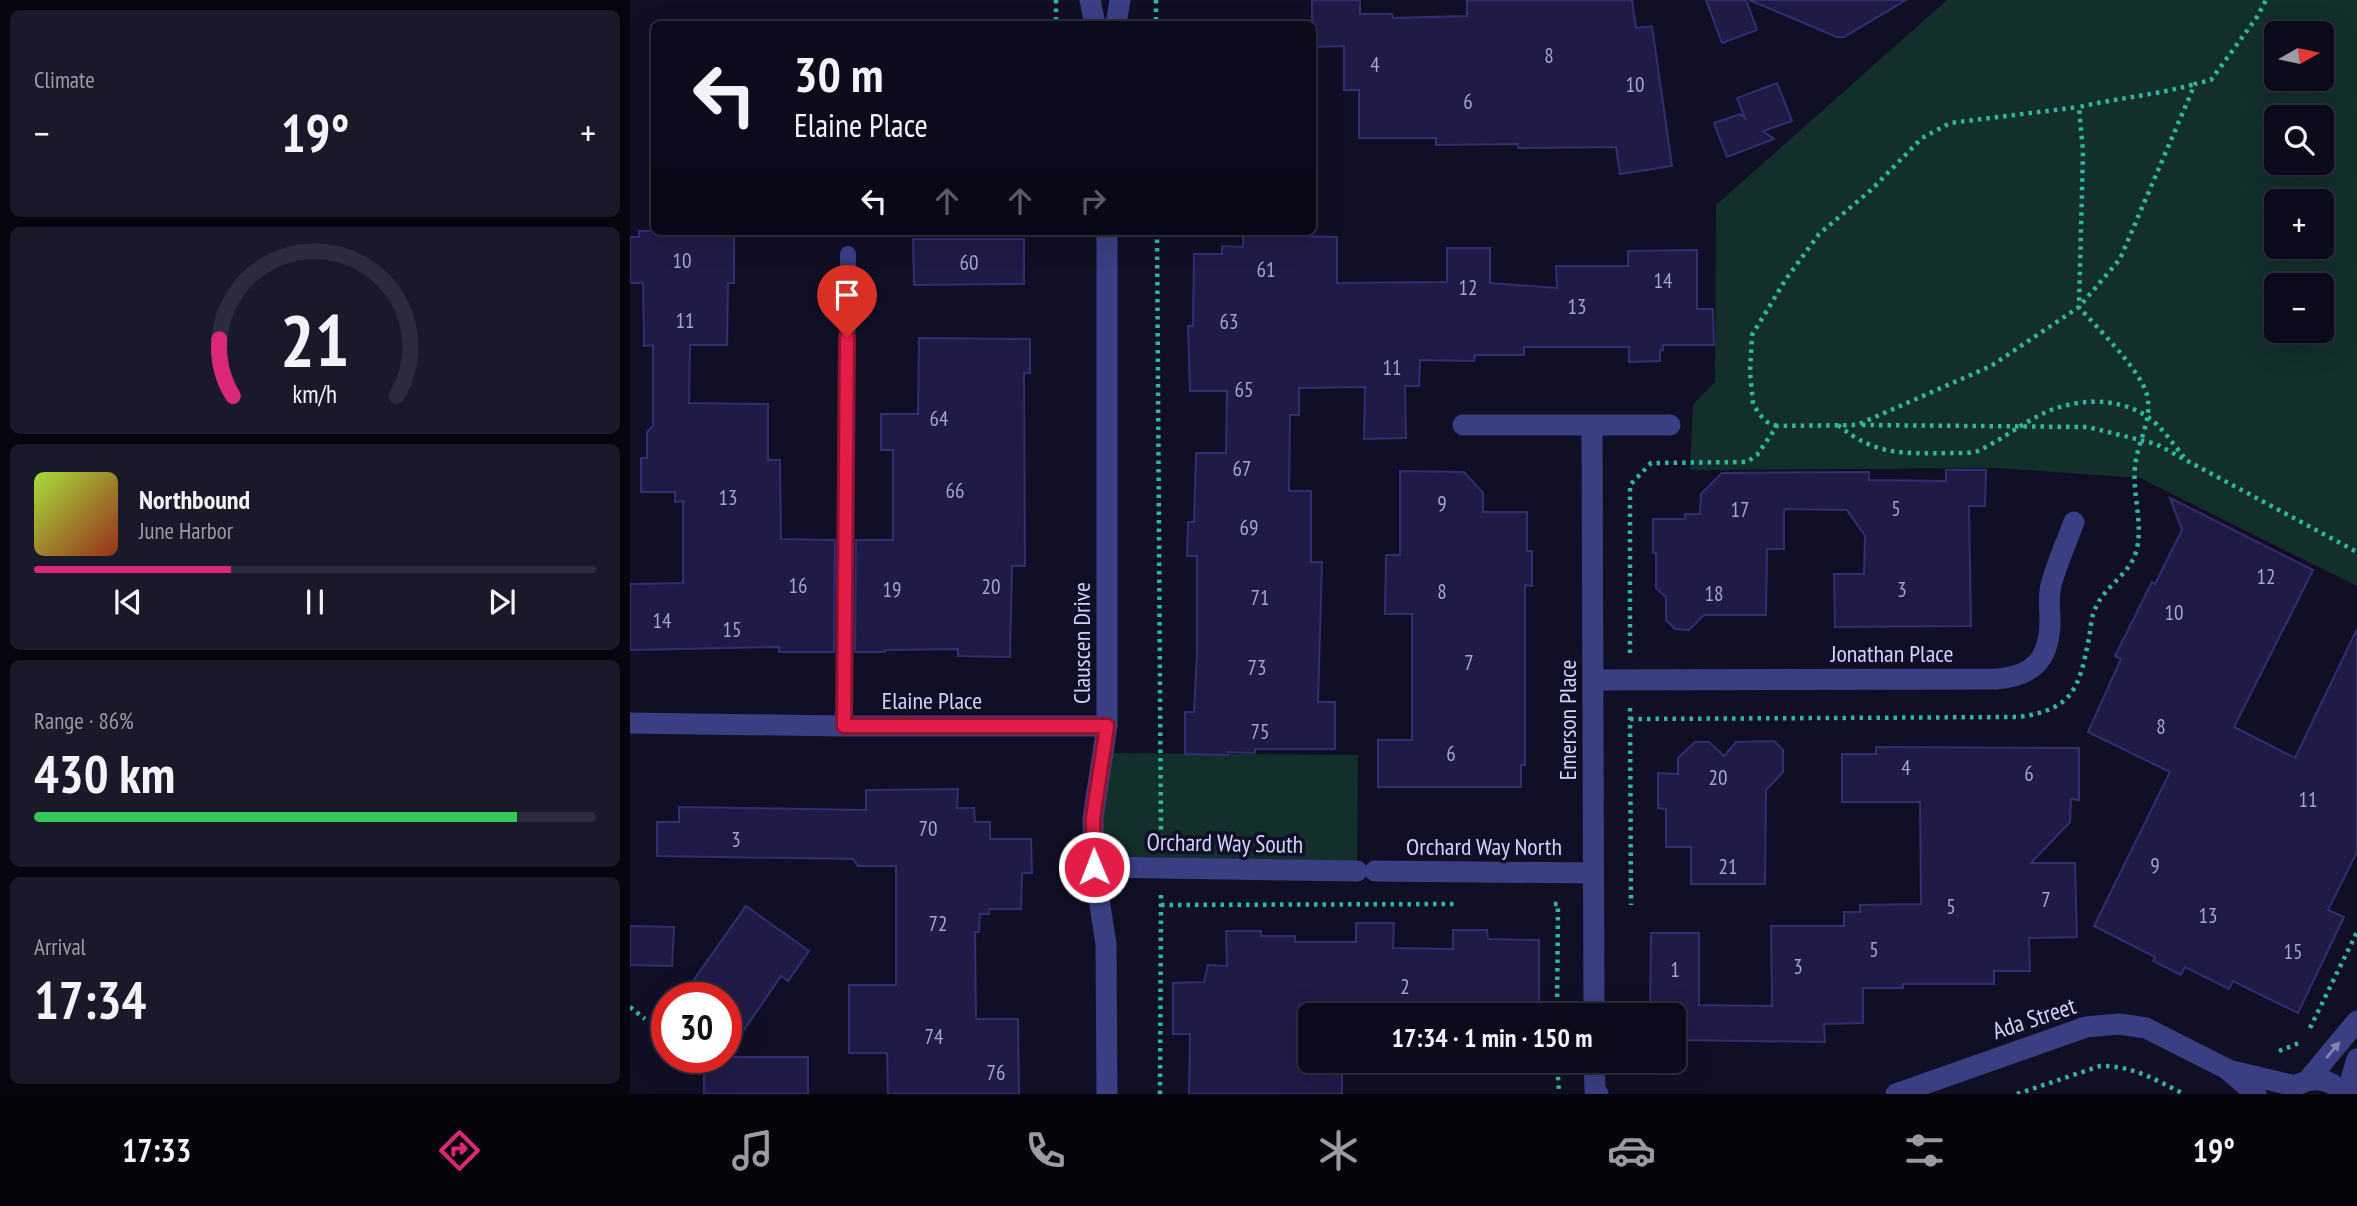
<!DOCTYPE html>
<meta charset="utf-8">
<style>
body{margin:0;font-family:"PT Sans Narrow",sans-serif;background:#1a1929;color:#f1f3f6;height:100vh;display:flex;flex-direction:column;font-size:26px;white-space:nowrap}
*{box-sizing:border-box;margin:0}
p{font-size:23px;color:#9a9ba3}
.icon{flex:none;width:38px;height:38px;fill:none;stroke:currentColor;stroke-width:2;stroke-linecap:round;stroke-linejoin:round}
.map{position:relative;flex:1;overflow:hidden}
.panel{display:flex;flex-direction:column;gap:10px;padding:10px;background:#07060f;width:630px}
.panel>*{flex:none}
.banner{position:absolute;left:21px;top:21px;width:665px;height:214px;border-radius:10px;box-shadow:0 7px 28px #0002,0 0 0 2px #2c2b3b;background:#0c0b1c;color:#f1f3f6;overflow:hidden}
.needle{width:46px;rotate:81deg}
.fabs{position:absolute;left:1634px;top:21px;display:grid;gap:14px}
.fabs a{display:grid;place-items:center;width:70px;height:70px;border-radius:10px;background:#0c0b1c;box-shadow:0 7px 28px #0002,0 0 0 2px #2c2b3b;font-size:35px}
.speed{position:absolute;left:21px;top:982px;display:flex;gap:14px;font-size:35px;font-weight:700;text-align:center}
.speed>*{display:grid;place-content:center;width:91px;height:91px;border-radius:50%;background:#0c0b1c;box-shadow:0 7px 28px #0002,0 0 0 2px #2c2b3b;line-height:1}
.speed .limit{border:10px solid #d22;background:#fff;color:#111}
.pin{position:absolute;display:grid;place-items:center;width:60px;height:60px;color:#fff;margin:-72px -30px;border-radius:50% 50% 50% 0;rotate:-45deg;box-shadow:0 0 7px #0007}
.pin .icon{rotate:45deg}
.me{position:absolute;width:77px;margin:-38px;rotate:359deg;stroke-linejoin:round;filter:drop-shadow(0 0 5px #0008)}
.turn{display:flex;align-items:center;gap:24px;height:147px;padding:0 28px;font-size:32px}
.turn .icon{width:91px;height:91px;stroke-width:2.5}
.turn b{display:block;font-size:49px;line-height:60px}
.lanes{display:flex;align-items:center;height:66px;padding:0 28px;background:#0003;justify-content:center;gap:35px;direction:ltr}
.lanes .off{opacity:.35}
.big{font-size:52px;font-weight:700;line-height:1.1}
.panel .card{flex:1;display:flex;flex-direction:column;justify-content:center;gap:10px;min-width:0;padding:0 24px;border-radius:10px;background:#1a1929}
.panel .dial{align-items:center;gap:0}
.dial svg{height:182px;overflow:visible;fill:none;stroke:#2c2b3b;stroke-width:7;stroke-linecap:round;text-anchor:middle}
.dial text{fill:#f1f3f6;stroke:none}
.song{display:flex;align-items:center;gap:21px}
.cover{width:84px;height:84px;border-radius:10px;background:linear-gradient(135deg,hsl(80 70% 55%),hsl(10 70% 35%))}
.played{height:7px;border-radius:4px;background:linear-gradient(90deg,#db2777 35%,#2c2b3b 35%)}
.keys{display:flex;justify-content:space-around;direction:ltr}
.heat{display:flex;justify-content:space-between;align-items:center;font-size:38px;direction:ltr}
.charge{height:10px;border-radius:5px;background:linear-gradient(90deg,#34c759 86%,#2c2b3b 0)}
.trip{position:absolute;left:668px;top:1003px;width:388px;height:70px;border-radius:10px;background:#0c0b1c;box-shadow:0 7px 28px #0002,0 0 0 2px #2c2b3b;font-weight:700;line-height:70px;text-align:center}
.dock{display:flex;height:112px;justify-content:space-around;align-items:center;background:#05040b;color:#9a9ba3}
.dock .icon{width:49px;height:49px}
.dock .on{color:#db2777}
.dock b{font-size:32px;color:#f1f3f6}
main{display:flex;flex:1;min-height:0}
.map>svg:first-child{display:block}
</style>
<main>
<section class="panel">
<div class="card"><p>Climate</p>
<div class="heat"><a>−</a><b class="big">19°</b><a>+</a></div>
</div>
<div class="card dial"><svg viewBox="0 0 100 80">
<path d="M14 69A42 42 0 1 1 86 69"/>
<path d="M14 69A42 42 0 0 1 8 44" stroke="#db2777"/>
<text x="50" y="56" font-size="32" font-weight="700">21</text>
<text x="50" y="72" font-size="11">km/h</text>
</svg></div>
<div class="card">
<div class="song"><i class="cover"></i><div><b>Northbound</b><p>June Harbor</p></div></div>
<div class="played"></div>
<div class="keys"><svg class="icon" aria-label="previous" viewBox="0 0 24 24"><path d="M18 5L8 12l10 7zM5 5v14"/></svg><svg class="icon" aria-label="pause" viewBox="0 0 24 24"><path d="M8 5v14M16 5v14"/></svg><svg class="icon" aria-label="next" viewBox="0 0 24 24"><path d="M6 5l10 7-10 7zM19 5v14"/></svg></div>
</div>
<div class="card"><p>Range · 86%</p><b class="big">430 km</b><div class="charge"></div></div>
<div class="card"><p>Arrival</p><b class="big">17:34</b></div>
</section>
<div class="map">
<svg width="1727" height="1094" viewBox="0 0 1727 1094">
<rect width="100%" height="100%" fill="#100f25"/>
<g fill="#122f2b" fill-rule="evenodd">
<path d="M1317,0H1727V586L1510,478L1367,468L1060,470L1063,404L1085,382L1086,205ZM1647,33H1692V79H1647ZM1692,117V163H1647V117ZM1692,201V247H1647V201ZM1692,285V331H1647V285Z"/>
<polygon points="472,753 728,755 727,871 464,867"/>
</g>
<g fill="#1f1b46" stroke="#332d72" stroke-width="2">
<polygon points="682,0 730,0 730,14 762,14 763,18 837,16 837,0 1002,0 1006,28 1022,26 1042,166 990,174 986,147 888,148 888,144 806,145 806,138 729,138 729,90 714,90 714,46 682,47"/>
<polygon points="1076,0 1116,0 1127,30 1092,43"/>
<polygon points="1119,0 1276,0 1214,37 1207,37"/>
<polygon points="1147,83 1162,121 1133,131 1144,139 1097,157 1084,123 1110,114 1115,118 1107,98"/>
<polygon points="9,231 104,231 104,283 98,283 97,345 60,345 59,403 138,404 138,460 150,460 151,539 205,540 204,652 149,652 149,647 0,650 0,584 53,583 53,501 45,502 45,492 11,492 11,458 17,458 17,432 23,426 23,345 14,346 13,283 0,283 0,237 9,237"/>
<polygon points="613,231 661,231 665,236 707,237 707,283 817,282 817,248 860,248 860,283 927,288 926,266 998,266 998,251 1067,250 1067,309 1083,309 1084,345 1033,345 1033,350 1030,350 1030,361 999,362 999,347 894,347 894,355 845,355 844,361 790,360 789,386 775,386 776,438 734,439 735,387 669,388 669,415 660,415 659,491 681,491 681,562 692,562 688,702 705,702 705,749 625,749 625,753 598,752 598,755 555,754 555,712 564,712 567,654 567,556 557,556 558,522 564,522 566,453 596,453 597,391 560,391 558,326 563,326 564,254 592,254 592,246 613,247"/>
<polygon points="283,239 394,239 394,284 284,285"/>
<polygon points="289,338 400,339 400,373 394,373 395,566 382,566 380,657 328,656 328,649 255,650 255,652 225,652 226,540 263,540 263,450 251,450 251,414 288,414"/>
<polygon points="1316,470 1356,470 1355,506 1339,506 1341,626 1205,627 1204,574 1234,574 1235,536 1217,510 1154,509 1154,549 1137,549 1136,615 1074,615 1059,630 1045,629 1036,620 1036,597 1026,588 1026,553 1023,553 1023,519 1055,519 1055,514 1070,514 1071,494 1092,473 1239,472 1239,480 1316,481"/>
<polygon points="770,471 834,472 853,493 853,512 897,512 897,551 902,551 902,586 895,585 895,765 891,765 891,787 748,787 748,740 782,740 782,614 755,614 756,555 770,555"/>
<polygon points="1540,498 1683,570 1604,727 1665,758 1727,629 1727,852 1698,910 1714,917 1668,1013 1603,981 1599,989 1555,967 1551,975 1523,961 1525,957 1464,926 1540,772 1458,732 1491,659 1485,656 1522,582 1525,584 1552,530"/>
<polygon points="1144,741 1153,750 1153,772 1136,790 1135,884 1061,884 1061,847 1036,847 1036,809 1028,808 1028,773 1048,774 1048,758 1065,742 1079,742 1094,756 1106,742"/>
<polygon points="1246,747 1449,748 1449,800 1441,799 1440,822 1401,863 1445,863 1447,937 1399,938 1400,971 1364,971 1364,984 1273,984 1273,988 1233,988 1233,1023 1194,1024 1195,1042 1045,1040 1045,1015 1020,1015 1021,933 1069,933 1069,1005 1142,1006 1141,926 1214,926 1214,912 1230,912 1230,905 1291,904 1290,802 1212,802 1212,754 1246,754"/>
<polygon points="328,789 327,808 344,808 345,822 360,822 360,839 401,839 402,873 392,873 391,909 359,909 359,914 350,914 349,932 345,932 346,1019 388,1019 389,1094 258,1094 257,1053 219,1053 219,985 266,985 266,866 228,866 223,859 27,856 27,822 49,822 49,807 236,810 236,790"/>
<polygon points="116,906 179,951 158,981 151,976 96,1056 96,998 51,998"/>
<polygon points="726,923 764,923 763,948 823,949 823,930 857,930 858,939 909,940 909,1015 681,1015 681,1060 812,1060 812,1062 712,1062 712,1094 559,1094 560,1034 543,1034 543,983 574,982 578,965 597,966 596,931 631,931 631,936 665,936 665,942 726,942"/>
<polygon points="0,926 44,927 42,966 0,965"/>
<polygon points="69,1057 178,1057 178,1094 74,1094 74,1075"/>
</g>
<g fill="none" stroke-linecap="round" stroke-linejoin="round">
<g stroke="#2fb79f" stroke-width="4.5" stroke-dasharray="3.5 5" stroke-linecap="butt">
<polyline points="426,0 426,24"/>
<polyline points="526,0 526,24"/>
<polyline points="527,231 531,840"/>
<path d="M1208,425C1244,455 1273,454 1318,453C1328,453 1342,454 1350,450C1371,440 1390,425 1410,415C1443,398 1487,396 1518,417C1532,427 1543,444 1554,457"/>
<polyline points="1232,425 1458,427 1526,444 1727,552"/>
<polyline points="1147,426 1137,422 1130,415 1123,404 1120,372 1122,335 1156,279 1189,234 1241,190 1292,138 1320,123 1449,107"/>
<polyline points="1000,653 1000,485 1021,463 1117,462 1127,455 1147,426 1227,425 1361,366 1449,307 1490,259 1565,84 1581,80 1627,17 1636,0"/>
<polyline points="1000,708 1001,905"/>
<path d="M1000,719L1389,717C1444,709 1449,688 1459,638C1461,628 1461,616 1466,607C1475,586 1499,575 1506,552C1514,524 1502,495 1505,467C1507,442 1523,420 1517,395C1510,369 1467,328 1449,307L1453,151L1449,107C1487,98 1527,95 1565,84"/>
<polyline points="924,904 928,904 927,1015"/>
<polyline points="531,905 824,904"/>
<polyline points="0,1007 15,1019"/>
<polyline points="1680,1028 1727,932"/>
<polyline points="1649,1051 1669,1043"/>
<polyline points="927,1060 929,1094"/>
<polyline points="530,1094 531,895"/>
<path d="M1387,1094L1470,1066C1501,1065 1526,1080 1554,1094"/>
</g>
<polyline stroke="#3a3f84" stroke-width="16" points="214,726 218,254"/>
<g stroke="#3a3f84" stroke-width="21">
<polyline points="460,0 465,24"/>
<polyline points="486,24 490,0"/>
<polyline points="477,231 477,726 463,818 464,867 476,944 477,1094"/>
<polyline points="833,425 1040,425"/>
<polyline points="962,426 964,1015"/>
<path d="M963,680L1366,679C1402,676 1419,661 1420,623C1420,610 1418,597 1421,585C1427,563 1436,543 1444,522"/>
<polyline points="0,723 214,726 477,726"/>
<polyline points="464,867 727,871"/>
<polyline points="745,871 963,873"/>
<polyline points="964,1060 965,1090 968,1094"/>
<polyline points="1602,1071 1665,1086"/>
<polyline points="1678,1080 1727,1021"/>
<path d="M1669,1084C1684,1076 1702,1079 1713,1094"/>
<polyline points="1266,1094 1456,1027 1489,1024 1516,1028 1597,1069 1626,1094"/>
<polyline points="1717,1094 1727,1059"/>
</g>
</g>
<defs><path id="oneway-solid" d="M-6-.8H1V-3.2L6.5 0L1 3.2V.8H-6Z" transform="scale(1.75)"/></defs>
<use fill="#7f82bb" href="#oneway-solid" transform="translate(1703 1050) rotate(-50)"/>
<g fill="none" stroke-linecap="round" stroke-linejoin="round">
<defs>
<polyline id="route" points="217,337 214,726 477,726 463,818 464,867"/>
</defs>
<use href="#route" stroke="#92132f" stroke-width="18"/>
<use href="#route" stroke="#e11d48" stroke-width="12"/>
</g>
<g text-anchor="middle" dominant-baseline="central" stroke-width="7" stroke-linejoin="round" paint-order="stroke">
<g font-size="21" fill="#a6a5d1">
<text x="919" y="55">8</text>
<text x="745" y="64">4</text>
<text x="1005" y="84">10</text>
<text x="838" y="101">6</text>
<text x="52" y="260">10</text>
<text x="339" y="262">60</text>
<text x="636" y="269">61</text>
<text x="1033" y="280">14</text>
<text x="838" y="287">12</text>
<text x="947" y="306">13</text>
<text x="55" y="320">11</text>
<text x="599" y="321">63</text>
<text x="762" y="367">11</text>
<text x="614" y="389">65</text>
<text x="309" y="418">64</text>
<text x="612" y="468">67</text>
<text x="325" y="490">66</text>
<text x="98" y="497">13</text>
<text x="812" y="503">9</text>
<text x="1266" y="508">5</text>
<text x="1110" y="509">17</text>
<text x="619" y="527">69</text>
<text x="1636" y="576">12</text>
<text x="168" y="585">16</text>
<text x="361" y="586">20</text>
<text x="262" y="589">19</text>
<text x="1272" y="589">3</text>
<text x="812" y="591">8</text>
<text x="1084" y="593">18</text>
<text x="630" y="597">71</text>
<text x="1544" y="612">10</text>
<text x="32" y="620">14</text>
<text x="102" y="629">15</text>
<text x="839" y="662">7</text>
<text x="627" y="667">73</text>
<text x="1531" y="726">8</text>
<text x="630" y="731">75</text>
<text x="821" y="753">6</text>
<text x="1276" y="767">4</text>
<text x="1399" y="773">6</text>
<text x="1088" y="777">20</text>
<text x="1678" y="799">11</text>
<text x="298" y="828">70</text>
<text x="106" y="839">3</text>
<text x="1525" y="865">9</text>
<text x="1098" y="866">21</text>
<text x="1416" y="899">7</text>
<text x="1321" y="906">5</text>
<text x="1578" y="915">13</text>
<text x="308" y="923">72</text>
<text x="1244" y="949">5</text>
<text x="1663" y="951">15</text>
<text x="1168" y="966">3</text>
<text x="1045" y="969">1</text>
<text x="775" y="986">2</text>
<text x="304" y="1036">74</text>
<text x="366" y="1072">76</text>
</g>
<g font-size="24" fill="#d3d3ff" stroke="#100f25">
<text transform="translate(451 643) rotate(-90)">Clauscen Drive</text>
<text x="1262" y="653">Jonathan Place</text>
<text x="302" y="700">Elaine Place</text>
<text transform="translate(937 720) rotate(-90)">Emerson Place</text>
<text transform="translate(595 843) rotate(1)">Orchard Way South</text>
<text x="854" y="846">Orchard Way North</text>
<text transform="translate(1404 1018) rotate(-18)">Ada Street</text>
</g>
</g>
</svg>
<div class="fabs">
<a><svg class="needle" viewBox="-14 -14 28 28"><path d="M0-13l5 13h-10z" fill="#e53935"/><path d="M0 13l5-13h-10z" fill="#9a9ba3"/></svg></a>
<a><svg class="icon" aria-label="search" viewBox="0 0 24 24"><circle cx="10" cy="10" r="6"/><path d="M15 15l6 6"/></svg></a>
<a>+</a>
<a>−</a>
</div>
<div class="speed"><div class="limit">30</div></div>
<div class="pin" style="left:217px;top:337px;background:#d93025"><svg class="icon" aria-label="arrive" viewBox="0 0 24 24"><path d="M6 21V4h12l-3 4 3 4H6"/></svg></div>
<svg class="me" style="left:464px;top:867px" viewBox="-20 -20 40 40"><circle r="17" fill="#e11d48" stroke="#fff" stroke-width="3"/><path d="M0-11L8 9 0 5-8 9z" fill="#fff"/></svg>
<div class="trip">17:34 · 1 min · 150 m</div>
<div class="banner">
<div class="turn"><svg class="icon" aria-label="left" viewBox="0 0 24 24"><path d="M17 20v-9H6M10 6l-5 5 5 5"/></svg><div><b>30 m</b>Elaine Place</div></div>
<div class="lanes"><svg class="icon" aria-label="left" viewBox="0 0 24 24"><path d="M17 20v-9H6M10 6l-5 5 5 5"/></svg><svg class="icon off" aria-label="ahead" viewBox="0 0 24 24"><path d="M12 20V5M6 11l6-6 6 6"/></svg><svg class="icon off" aria-label="ahead" viewBox="0 0 24 24"><path d="M12 20V5M6 11l6-6 6 6"/></svg><svg class="icon off" aria-label="right" viewBox="0 0 24 24"><path d="M7 20v-9h11M14 6l5 5-5 5"/></svg></div>
</div>
</div>
</main>
<nav class="dock">
<b>17:33</b>
<svg class="icon on" aria-label="directions" viewBox="0 0 24 24"><path d="M12 3l9 9-9 9-9-9zM9 14v-3h6M13 9l2 2-2 2"/></svg>
<svg class="icon" aria-label="music" viewBox="0 0 24 24"><path d="M9 18V5l10-2v13"/><circle cx="6" cy="18" r="3"/><circle cx="16" cy="16" r="3"/></svg>
<svg class="icon" aria-label="phone" viewBox="0 0 24 24"><path d="M5 4h4l2 5-3 2q2 4 5 5l2-3 5 2v4C11 20 4 13 5 4z"/></svg>
<svg class="icon" aria-label="climate" viewBox="0 0 24 24"><path d="M12 3v18M4 7l16 10M4 17L20 7"/></svg>
<svg class="icon" aria-label="car" viewBox="0 0 24 24"><path d="M5 17H2v-5l4-1 3-4h7l3 4 3 1v5h-3M9 17h6M6 11h13"/><circle cx="7" cy="17" r="2"/><circle cx="17" cy="17" r="2"/></svg>
<svg class="icon" aria-label="filters" viewBox="0 0 24 24"><path d="M4 7h16M4 17h16"/><circle cx="9" cy="7" r="2"/><circle cx="15" cy="17" r="2"/></svg>
<b>19°</b>
</nav>
